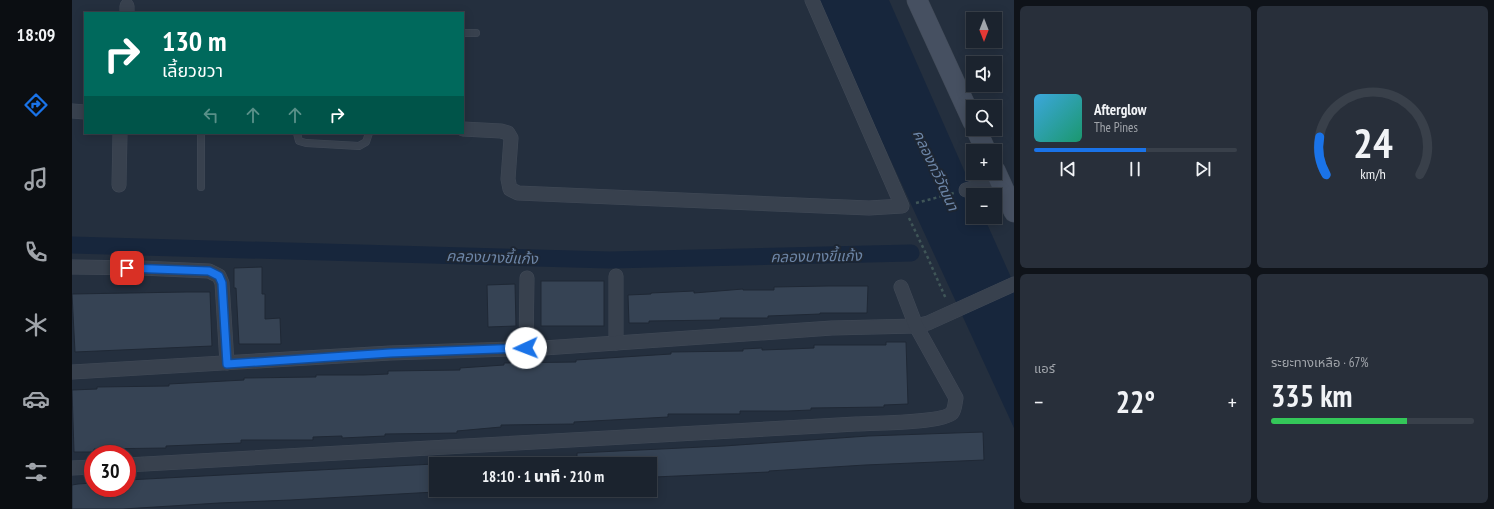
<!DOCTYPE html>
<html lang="th">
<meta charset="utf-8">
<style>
body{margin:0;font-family:"PT Sans Narrow","Noto Sans Thai",sans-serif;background:#282f3a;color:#f1f3f6;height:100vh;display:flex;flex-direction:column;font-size:15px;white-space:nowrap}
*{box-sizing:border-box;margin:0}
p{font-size:13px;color:#a0a4aa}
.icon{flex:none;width:22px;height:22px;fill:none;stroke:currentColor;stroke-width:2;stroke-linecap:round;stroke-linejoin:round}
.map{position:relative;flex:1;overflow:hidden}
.panel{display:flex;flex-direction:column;gap:6px;padding:6px;background:#0f1319;width:480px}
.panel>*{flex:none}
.banner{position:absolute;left:12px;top:12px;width:380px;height:122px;border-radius:0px;box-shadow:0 2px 10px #0003,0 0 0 1px #39404a;background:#00695c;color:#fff;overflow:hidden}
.needle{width:26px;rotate:180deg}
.fabs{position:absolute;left:894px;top:12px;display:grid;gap:8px}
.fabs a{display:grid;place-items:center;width:36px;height:36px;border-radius:0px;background:#1b232e;box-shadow:0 2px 10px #0003,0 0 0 1px #39404a;font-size:20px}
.speed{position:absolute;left:12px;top:445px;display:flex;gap:8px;font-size:20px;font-weight:700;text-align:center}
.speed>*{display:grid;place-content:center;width:52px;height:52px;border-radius:50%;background:#1b232e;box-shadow:0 2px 10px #0003,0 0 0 1px #39404a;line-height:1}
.speed .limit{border:6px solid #d22;background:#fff;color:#111}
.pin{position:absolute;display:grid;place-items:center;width:34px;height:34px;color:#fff;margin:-17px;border-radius:8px;box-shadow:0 2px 6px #0006}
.me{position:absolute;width:44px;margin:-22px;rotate:268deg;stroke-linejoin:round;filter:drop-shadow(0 0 3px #0008)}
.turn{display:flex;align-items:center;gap:14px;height:84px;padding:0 12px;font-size:18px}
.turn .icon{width:52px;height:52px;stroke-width:2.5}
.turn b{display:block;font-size:28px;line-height:34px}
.lanes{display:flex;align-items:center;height:38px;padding:0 12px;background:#0003;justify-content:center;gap:20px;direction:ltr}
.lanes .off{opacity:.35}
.big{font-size:30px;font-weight:800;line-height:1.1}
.panel .widget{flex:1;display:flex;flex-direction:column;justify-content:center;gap:6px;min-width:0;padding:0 14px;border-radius:6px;background:#282f3a}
.panel .dial{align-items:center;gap:0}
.dial svg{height:104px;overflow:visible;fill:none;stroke:#39404a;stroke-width:7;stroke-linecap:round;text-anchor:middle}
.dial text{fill:#f1f3f6;stroke:none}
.song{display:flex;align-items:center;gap:12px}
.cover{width:48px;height:48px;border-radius:6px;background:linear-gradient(135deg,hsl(200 70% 55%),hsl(160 70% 35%))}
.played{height:4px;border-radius:2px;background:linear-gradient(90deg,#1a73e8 55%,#39404a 55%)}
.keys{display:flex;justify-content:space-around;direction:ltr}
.heat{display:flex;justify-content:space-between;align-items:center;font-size:22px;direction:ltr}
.charge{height:6px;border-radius:3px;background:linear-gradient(90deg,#34c759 67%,#39404a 0)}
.panel .tiles{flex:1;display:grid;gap:6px;grid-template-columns:repeat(2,1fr)}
.trip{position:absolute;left:357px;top:457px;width:228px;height:40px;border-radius:0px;background:#1b232e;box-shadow:0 2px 10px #0003,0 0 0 1px #39404a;font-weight:800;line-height:40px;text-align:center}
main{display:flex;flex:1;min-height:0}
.tabs{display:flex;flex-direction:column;width:72px;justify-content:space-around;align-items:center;background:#0b0e12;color:#a0a4aa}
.tabs .icon{width:28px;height:28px}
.tabs .selected{color:#1a73e8}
.tabs b{font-size:18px;color:#f1f3f6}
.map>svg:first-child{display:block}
</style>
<main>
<nav class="tabs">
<b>18:09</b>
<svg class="icon selected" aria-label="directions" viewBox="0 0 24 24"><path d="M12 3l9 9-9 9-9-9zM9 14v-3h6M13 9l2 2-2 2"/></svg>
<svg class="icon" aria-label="music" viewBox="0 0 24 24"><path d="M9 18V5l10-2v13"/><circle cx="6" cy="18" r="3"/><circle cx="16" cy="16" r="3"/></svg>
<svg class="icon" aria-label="phone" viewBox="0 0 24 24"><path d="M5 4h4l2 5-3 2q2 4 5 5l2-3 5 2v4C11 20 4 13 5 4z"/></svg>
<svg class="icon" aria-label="climate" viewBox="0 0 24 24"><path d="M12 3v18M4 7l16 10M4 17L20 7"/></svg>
<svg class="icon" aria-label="car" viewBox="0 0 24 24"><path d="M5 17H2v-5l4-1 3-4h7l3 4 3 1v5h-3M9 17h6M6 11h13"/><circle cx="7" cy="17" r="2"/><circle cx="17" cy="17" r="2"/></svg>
<svg class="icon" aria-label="filters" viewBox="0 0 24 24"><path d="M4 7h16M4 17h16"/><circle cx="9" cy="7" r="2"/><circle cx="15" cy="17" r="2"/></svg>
</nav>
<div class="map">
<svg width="942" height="509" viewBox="0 0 942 509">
<rect width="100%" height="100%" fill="#242f3e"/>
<polygon fill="#17263c" points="745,0 817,0 903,195 901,195 901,217 912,217 942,284 942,428"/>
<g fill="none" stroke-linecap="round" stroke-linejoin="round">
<polyline stroke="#17263c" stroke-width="17" points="0,245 538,260 839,253"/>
</g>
<g fill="#364354" stroke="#1f2835">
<polygon points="190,267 190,294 193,294 193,319 208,318 209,344 167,344 164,288 162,288 162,268"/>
<rect x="469" y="281" width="63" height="45"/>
<polygon points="443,284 444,326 416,327 415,285"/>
<polygon points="756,286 796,286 795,313 748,313 748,314 696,316 696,318 648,318 648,320 577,321 577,323 557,323 556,295 579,294 579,293 622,291 622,293 671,289 671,290 702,290 702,287"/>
<polygon points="114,292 138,292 140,346 3,352 0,294"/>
<polygon points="814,342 834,342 836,404 812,405 812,407 739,408 739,410 716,411 668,411 668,414 596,414 596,417 502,422 502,424 429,425 429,427 385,431 385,433 313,434 313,436 270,438 270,436 241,437 241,440 169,440 169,443 94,446 94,448 22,449 22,452 2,452 0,390 25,389 25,387 97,386 97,384 172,380 172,378 244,377 244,375 292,375 316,374 316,371 388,370 388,368 432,365 432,363 504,362 504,360 599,354 599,352 671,351 671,349 690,348 690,350 718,349 742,348 742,345 814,345"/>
<polygon points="911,432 912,460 793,465 697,471 697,472 582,477 582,464 505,464 505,453 652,446 796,436"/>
<polygon points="362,464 363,492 218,500 147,503 51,509 0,509 0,485 6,484 21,483 21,488 55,488 55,480"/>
</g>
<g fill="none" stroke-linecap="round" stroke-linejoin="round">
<defs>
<g id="service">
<polyline points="391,33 404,33"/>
<polyline points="129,133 129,187"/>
<polyline points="225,133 227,141 234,143 287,146 294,142 297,133"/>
</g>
<g id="minor">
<polyline points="55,13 55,6"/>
<polyline points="0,111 13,112"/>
<polyline points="391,129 429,131 436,133 439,138 436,179 438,189 446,193 797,208 830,206 740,0"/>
<polyline points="47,185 48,133"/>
<polyline points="894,190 927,180"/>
<polyline points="0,267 69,268 137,271 147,276 150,283 155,363"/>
<polyline points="544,276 544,343"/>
<polyline points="454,348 455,278"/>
<polyline points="0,372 318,353 472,348 760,328 844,326 856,323 942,284"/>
<path d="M55,465L784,424C801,423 870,423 880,413C883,409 883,403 884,398L844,326L829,287"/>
<polyline points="0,468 21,467"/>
</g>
<g id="secondary">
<polyline points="845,0 901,122"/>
<polyline points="904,129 914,151"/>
<polyline points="923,170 942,212"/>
</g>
</defs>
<use href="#service" stroke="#414a57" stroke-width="8"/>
<use href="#minor" stroke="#414a57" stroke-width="15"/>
<use href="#secondary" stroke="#414a57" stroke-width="21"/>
<g stroke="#3f5557" stroke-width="2.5" stroke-dasharray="3 3" stroke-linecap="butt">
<polyline points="844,203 882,193"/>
<polyline points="837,218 856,258 874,299"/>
</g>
<use href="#service" stroke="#38414e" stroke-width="7"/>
<use href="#minor" stroke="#38414e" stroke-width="14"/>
<use href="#secondary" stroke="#465061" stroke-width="20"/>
</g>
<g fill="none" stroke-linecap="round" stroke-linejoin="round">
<defs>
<polyline id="route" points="55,268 137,271 147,276 150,283 155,364 318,353 454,348"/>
</defs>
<use href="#route" stroke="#114b97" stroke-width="10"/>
<use href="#route" stroke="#1a73e8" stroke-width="7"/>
</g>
<g text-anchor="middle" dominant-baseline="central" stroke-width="4" stroke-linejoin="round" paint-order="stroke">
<g font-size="15" font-style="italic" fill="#6d86a8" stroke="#1d2633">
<text transform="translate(864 170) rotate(65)">คลองทวีวัฒนา</text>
<text transform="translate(744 256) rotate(-1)">คลองบางขี้แก้ง</text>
<text transform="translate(420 257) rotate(2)">คลองบางขี้แก้ง</text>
</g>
</g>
</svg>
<div class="fabs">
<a><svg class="needle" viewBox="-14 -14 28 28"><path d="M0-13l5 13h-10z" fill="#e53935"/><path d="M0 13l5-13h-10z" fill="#a0a4aa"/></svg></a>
<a><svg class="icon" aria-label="sound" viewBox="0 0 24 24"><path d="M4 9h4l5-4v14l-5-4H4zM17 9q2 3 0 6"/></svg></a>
<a><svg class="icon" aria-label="search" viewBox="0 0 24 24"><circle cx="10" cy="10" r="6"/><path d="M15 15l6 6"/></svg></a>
<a>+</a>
<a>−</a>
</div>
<div class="speed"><div class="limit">30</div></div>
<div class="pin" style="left:55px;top:268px;background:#d93025"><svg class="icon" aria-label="arrive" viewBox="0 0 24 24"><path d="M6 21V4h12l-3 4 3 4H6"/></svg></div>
<svg class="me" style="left:454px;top:348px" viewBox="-20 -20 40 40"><circle r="19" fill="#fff"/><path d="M0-13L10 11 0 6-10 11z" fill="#1a73e8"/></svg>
<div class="trip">18:10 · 1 นาที · 210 m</div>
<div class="banner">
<div class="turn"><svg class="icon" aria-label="right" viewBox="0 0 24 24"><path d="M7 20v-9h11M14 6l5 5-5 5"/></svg><div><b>130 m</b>เลี้ยวขวา</div></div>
<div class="lanes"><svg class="icon off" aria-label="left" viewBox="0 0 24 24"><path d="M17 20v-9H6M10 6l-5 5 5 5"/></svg><svg class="icon off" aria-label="ahead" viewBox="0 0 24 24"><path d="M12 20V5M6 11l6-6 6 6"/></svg><svg class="icon off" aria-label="ahead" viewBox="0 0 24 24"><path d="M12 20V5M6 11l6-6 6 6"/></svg><svg class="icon" aria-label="right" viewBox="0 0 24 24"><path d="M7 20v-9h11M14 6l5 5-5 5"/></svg></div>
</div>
</div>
<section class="panel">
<div class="tiles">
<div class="widget">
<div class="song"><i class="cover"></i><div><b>Afterglow</b><p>The Pines</p></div></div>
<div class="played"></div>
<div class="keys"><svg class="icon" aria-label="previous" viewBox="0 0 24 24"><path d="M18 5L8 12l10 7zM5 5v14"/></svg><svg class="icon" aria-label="pause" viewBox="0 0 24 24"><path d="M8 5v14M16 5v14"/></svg><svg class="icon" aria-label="next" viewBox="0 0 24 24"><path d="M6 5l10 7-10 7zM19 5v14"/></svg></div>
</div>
<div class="widget dial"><svg viewBox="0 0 100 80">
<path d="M14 69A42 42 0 1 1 86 69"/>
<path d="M14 69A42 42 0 0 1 9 40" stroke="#1a73e8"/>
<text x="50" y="56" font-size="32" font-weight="700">24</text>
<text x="50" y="72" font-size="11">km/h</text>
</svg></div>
<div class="widget"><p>แอร์</p>
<div class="heat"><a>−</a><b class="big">22°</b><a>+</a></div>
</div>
<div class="widget"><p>ระยะทางเหลือ · 67%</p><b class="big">335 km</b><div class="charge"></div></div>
</div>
</section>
</main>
